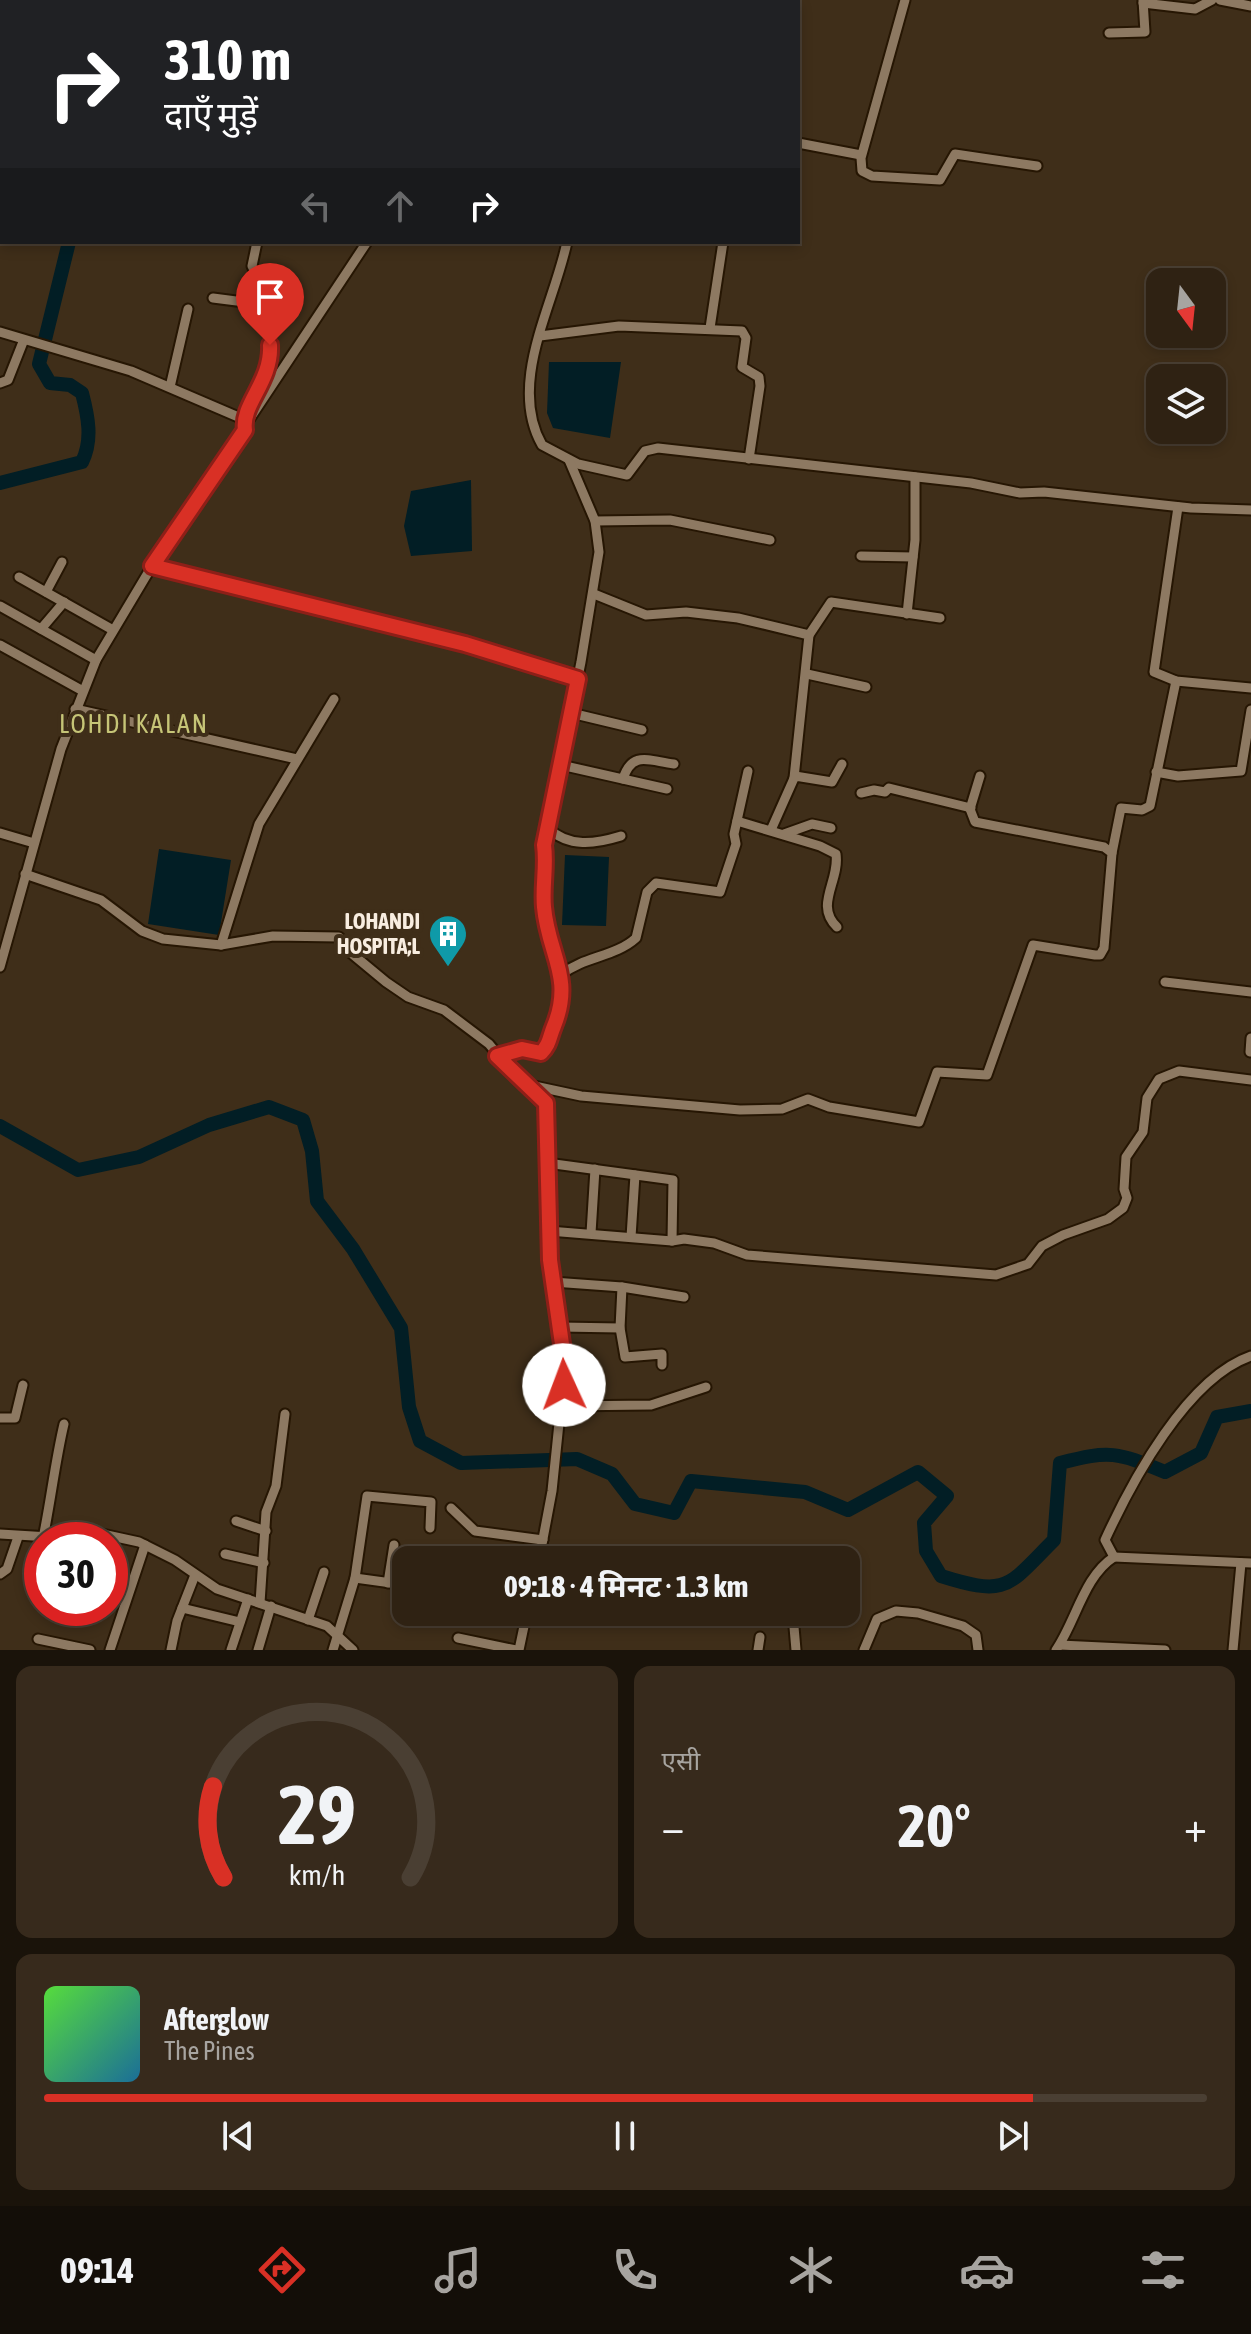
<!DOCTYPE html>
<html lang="hi">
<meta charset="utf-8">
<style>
body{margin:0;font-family:"Asap Condensed","Noto Sans Devanagari",sans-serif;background:#372a1c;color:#f1f3f6;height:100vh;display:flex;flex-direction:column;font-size:30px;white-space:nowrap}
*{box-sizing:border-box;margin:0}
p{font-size:26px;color:#a7a4a0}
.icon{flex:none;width:44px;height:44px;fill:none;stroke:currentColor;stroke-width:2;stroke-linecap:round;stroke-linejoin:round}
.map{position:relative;height:1650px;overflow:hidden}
.panel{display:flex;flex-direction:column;gap:16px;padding:16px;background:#1a130a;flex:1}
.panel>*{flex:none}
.banner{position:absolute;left:0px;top:0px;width:800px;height:244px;box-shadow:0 4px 12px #0003,0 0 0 2px #4a3f33;background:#202124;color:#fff;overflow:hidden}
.needle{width:52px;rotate:165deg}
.tools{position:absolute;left:1146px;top:268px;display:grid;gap:16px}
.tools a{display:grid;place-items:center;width:80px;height:80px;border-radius:16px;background:#2f2213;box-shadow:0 4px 12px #0003,0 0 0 2px #4a3f33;font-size:40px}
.speed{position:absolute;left:24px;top:1522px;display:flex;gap:16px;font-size:40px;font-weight:700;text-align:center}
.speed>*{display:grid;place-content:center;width:104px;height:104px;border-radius:50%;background:#2f2213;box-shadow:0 4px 12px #0003,0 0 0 2px #4a3f33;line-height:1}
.speed .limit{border:12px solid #d22;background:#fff;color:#111}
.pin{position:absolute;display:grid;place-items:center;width:68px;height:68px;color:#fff;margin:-82px -34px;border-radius:50% 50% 50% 0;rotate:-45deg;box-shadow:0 0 8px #0007}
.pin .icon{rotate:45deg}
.me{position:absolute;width:88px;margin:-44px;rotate:358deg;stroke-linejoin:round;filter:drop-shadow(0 0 6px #0008)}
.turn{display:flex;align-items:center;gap:28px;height:168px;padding:0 32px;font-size:36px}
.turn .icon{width:104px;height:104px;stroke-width:2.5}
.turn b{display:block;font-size:56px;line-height:68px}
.lanes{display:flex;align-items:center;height:76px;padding:0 32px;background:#0003;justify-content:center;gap:40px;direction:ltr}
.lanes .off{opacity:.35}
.big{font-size:60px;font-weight:700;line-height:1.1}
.panel .widget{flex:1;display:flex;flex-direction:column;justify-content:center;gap:12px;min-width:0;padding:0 28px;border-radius:16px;background:#372a1c}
.panel .dial{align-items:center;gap:0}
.dial svg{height:208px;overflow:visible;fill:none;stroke:#4a3f33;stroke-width:7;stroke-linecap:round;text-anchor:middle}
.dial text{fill:#f1f3f6;stroke:none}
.song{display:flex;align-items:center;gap:24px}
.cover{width:96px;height:96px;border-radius:12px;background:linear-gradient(135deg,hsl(110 70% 55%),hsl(200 70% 35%))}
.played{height:8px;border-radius:4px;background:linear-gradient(90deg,#d93025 85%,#4a3f33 85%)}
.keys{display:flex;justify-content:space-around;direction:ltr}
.heat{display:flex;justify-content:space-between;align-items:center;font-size:44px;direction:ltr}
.panel .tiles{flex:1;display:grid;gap:16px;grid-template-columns:1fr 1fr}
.widget:last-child{grid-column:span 2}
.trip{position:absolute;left:392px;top:1546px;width:468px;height:80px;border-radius:16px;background:#2f2213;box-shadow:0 4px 12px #0003,0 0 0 2px #4a3f33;font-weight:700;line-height:80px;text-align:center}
.tabs{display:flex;height:128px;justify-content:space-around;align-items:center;background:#130e08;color:#a7a4a0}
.tabs .icon{width:56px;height:56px}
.tabs .selected{color:#d93025}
.tabs b{font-size:36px;color:#f1f3f6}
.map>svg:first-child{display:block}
</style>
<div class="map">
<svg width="1251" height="1650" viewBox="0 0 1251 1650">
<rect width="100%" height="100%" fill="#3f2e19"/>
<g fill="#021e25">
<polygon points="549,362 621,362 610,438 553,428 547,413"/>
<polygon points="471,480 472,551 411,556 404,526 411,491"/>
<polygon points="159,849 231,860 219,935 148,924"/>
<polygon points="565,855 609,857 606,926 562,925"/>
</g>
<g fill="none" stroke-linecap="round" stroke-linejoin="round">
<g stroke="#021e25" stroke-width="14">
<polyline points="113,0 115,2"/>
<path d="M0,483L82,462C93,440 88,416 82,393L70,385L50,383L39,364L69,242"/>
<path d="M0,1126L78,1170L139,1157L209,1125L269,1107L303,1120L312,1151L317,1201L353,1249L401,1328L409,1407L420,1441L461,1463L577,1459L612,1474L635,1504L674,1513L691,1481L805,1492L848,1510L918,1472L947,1496L924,1523L926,1551L941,1576C1008,1597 1007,1587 1054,1540L1060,1463C1110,1450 1117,1452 1165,1472L1201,1453L1217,1417L1251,1411"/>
</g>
<defs>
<g id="minor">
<polyline points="154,0 155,2"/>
<polyline points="216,0 216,2"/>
<polyline points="252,0 252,2"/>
<polyline points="448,0 460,1"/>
<polyline points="905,0 861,158 862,171 872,176 940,180 955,154 1037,166"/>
<polyline points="1220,0 1251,6"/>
<polyline points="197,2 207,0"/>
<polyline points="321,2 322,0"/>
<polyline points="410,2 411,0"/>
<polyline points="551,2 553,0"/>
<polyline points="587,2 587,0"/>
<polyline points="1143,3 1195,9 1212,0"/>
<polyline points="1109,33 1145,32 1143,0"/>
<polyline points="798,143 861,155"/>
<path d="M567,242C554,305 507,383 542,445L578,464L627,475L645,451L658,448L971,483L1020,493L1044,492L1191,508L1251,510"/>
<polyline points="213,298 267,305"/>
<polyline points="710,328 723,242"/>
<polyline points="0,332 131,371 243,419 245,430"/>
<polyline points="540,336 619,326 742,331 746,338 742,367 759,377 760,386 749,459"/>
<polyline points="0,383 8,380 23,342"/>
<polyline points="170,387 188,309"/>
<polyline points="243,419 271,362 267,296 252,266 257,242"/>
<polyline points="1178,507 1154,672 1176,681 1251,688"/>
<polyline points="595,521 670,520 770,540"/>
<polyline points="861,556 913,557"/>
<polyline points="152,566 465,644 578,679"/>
<polyline points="19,577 113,630"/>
<polyline points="46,592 62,562"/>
<polyline points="594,594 646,615 686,612 738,618 809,635 794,778"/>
<polyline points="0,606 96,660"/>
<polyline points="907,614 915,540 915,477"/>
<polyline points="41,629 64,602"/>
<polyline points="809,635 831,602 940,618"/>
<polyline points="0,645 83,691"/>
<polyline points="807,674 866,687"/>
<polyline points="75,709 297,759"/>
<polyline points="571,713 642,730"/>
<polyline points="561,765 667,789"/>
<polyline points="1156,772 1178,776 1241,771 1251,710"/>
<path d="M623,779C632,750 649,761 674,764"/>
<polyline points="861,793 874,790 885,792 889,788 971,808"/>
<path d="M737,821L820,846L836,854C840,881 814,905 837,927"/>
<path d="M548,828C569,848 595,844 621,836"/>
<polyline points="771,830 795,776 832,782 842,764"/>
<polyline points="0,833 34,843"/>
<polyline points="784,834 812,824 831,828"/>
<polyline points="1112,853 1121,808 1142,810 1150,806 1176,681"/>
<polyline points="25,874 101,900 142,931 163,939 221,945 273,936 339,937 351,953 386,982 408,997 444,1010 489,1044 522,1084 544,1099 550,1260 565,1365 552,1491 539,1560"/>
<polyline points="221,945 259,824 334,699"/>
<polyline points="0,967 61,749 96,660 152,566 367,242"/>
<path d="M562,974C585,956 615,957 636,938L647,892L656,883L720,892L736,844L734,834L748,771"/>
<polyline points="1165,982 1251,992"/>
<polyline points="1250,1052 1251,1038"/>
<path d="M497,1056L522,1049L541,1053C550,1044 549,1038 554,1026C574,977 548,954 544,907C542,886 547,866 544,845L581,662L599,552L595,521L569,460"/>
<polyline points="525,1084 581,1096 740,1110 782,1109 808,1099 829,1107 919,1122 937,1072 987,1075 1033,945 1095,955 1100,955 1104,948 1112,853 1104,847 975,822 970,809 980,776"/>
<polyline points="547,1163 673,1180 672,1241"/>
<polyline points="549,1231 672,1241 684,1239 714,1243 747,1255 996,1275 1028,1264 1042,1246 1063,1235 1108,1219 1123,1208 1127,1198 1124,1189 1126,1157 1143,1132 1147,1098 1159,1079 1179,1071 1251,1080"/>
<polyline points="591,1233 595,1169"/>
<polyline points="631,1237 635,1175"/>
<polyline points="553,1282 622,1287 684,1297"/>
<polyline points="622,1287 620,1328 625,1357 662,1354 662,1365"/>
<polyline points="560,1327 620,1328"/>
<polyline points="563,1406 651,1405 706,1387"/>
<polyline points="0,1418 15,1418 23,1385"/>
<polyline points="451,1508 475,1531 543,1540"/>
<polyline points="236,1521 266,1531"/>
<polyline points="0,1534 66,1538 93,1532 139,1542 175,1560 217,1589 327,1626 353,1650"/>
<path d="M43,1538C51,1500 55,1462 64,1424"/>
<polyline points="225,1554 264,1563"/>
<polyline points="1114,1557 1251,1563"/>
<polyline points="0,1574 7,1569 18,1537"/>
<polyline points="355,1578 406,1585"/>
<polyline points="388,1583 394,1545"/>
<polyline points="260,1603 266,1512 276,1486 285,1414"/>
<polyline points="182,1608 240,1622"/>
<polyline points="308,1620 324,1572"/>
<polyline points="794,1627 796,1650"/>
<polyline points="458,1638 516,1650"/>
<polyline points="38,1639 90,1650"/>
<polyline points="1060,1645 1165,1650"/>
<polyline points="110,1650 145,1545"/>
<polyline points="171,1650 177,1621 195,1575"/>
<polyline points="231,1650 248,1599"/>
<polyline points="258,1650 271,1606"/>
<polyline points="333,1650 355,1578 367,1496 431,1502 430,1528"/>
<polyline points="519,1650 527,1612"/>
<polyline points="758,1650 760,1637"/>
<polyline points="864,1650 877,1619 896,1611 918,1613 963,1626 976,1635 978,1650"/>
<path d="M1056,1650C1076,1621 1084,1576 1114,1557L1105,1540C1132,1481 1187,1378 1251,1356"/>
<polyline points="1233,1650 1241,1563"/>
</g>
</defs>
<use href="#minor" stroke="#261603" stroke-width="13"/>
<use href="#minor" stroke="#8d7962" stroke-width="9"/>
</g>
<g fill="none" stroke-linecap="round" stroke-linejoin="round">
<defs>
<path id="route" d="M270,345C272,382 241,404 245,430L152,566L465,644L578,679L544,845C547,866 542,886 544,907C548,954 574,977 554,1026C549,1038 550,1044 541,1053L522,1049L497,1056L546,1103L550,1260L565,1365L564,1385"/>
</defs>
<use href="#route" stroke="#8d1f18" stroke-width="20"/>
<use href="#route" stroke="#d93025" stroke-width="14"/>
</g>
<defs>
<symbol id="building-pin" viewBox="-11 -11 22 30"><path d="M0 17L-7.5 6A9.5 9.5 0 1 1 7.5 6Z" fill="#0f9aa8" stroke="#3f2e19"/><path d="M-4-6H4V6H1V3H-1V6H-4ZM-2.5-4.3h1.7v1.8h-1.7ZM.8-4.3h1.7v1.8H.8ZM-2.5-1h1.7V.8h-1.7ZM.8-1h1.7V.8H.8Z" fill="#fff"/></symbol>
</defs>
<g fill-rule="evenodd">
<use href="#building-pin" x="426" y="912" width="44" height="60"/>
</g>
<g text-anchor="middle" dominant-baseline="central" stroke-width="8" stroke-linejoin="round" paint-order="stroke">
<g font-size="22" font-weight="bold" fill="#f8ede0" stroke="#3f2e19" text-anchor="end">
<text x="420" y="921">LOHANDI<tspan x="420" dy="25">HOSPITA;L</tspan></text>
</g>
<g font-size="26" letter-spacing="2" fill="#c6c577" stroke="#3f2e19">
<text x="134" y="724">LOHDI KALAN</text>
</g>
</g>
</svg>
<div class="tools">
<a><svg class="needle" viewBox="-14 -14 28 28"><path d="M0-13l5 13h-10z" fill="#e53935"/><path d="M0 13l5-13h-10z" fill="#a7a4a0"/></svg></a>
<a><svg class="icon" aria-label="layers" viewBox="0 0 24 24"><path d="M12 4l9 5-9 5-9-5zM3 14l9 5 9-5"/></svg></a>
</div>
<div class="speed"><div class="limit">30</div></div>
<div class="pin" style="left:270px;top:345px;background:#d93025"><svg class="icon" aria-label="arrive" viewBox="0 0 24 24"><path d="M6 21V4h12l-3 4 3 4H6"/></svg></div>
<svg class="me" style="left:564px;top:1385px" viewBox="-20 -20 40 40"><circle r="19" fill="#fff"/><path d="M0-13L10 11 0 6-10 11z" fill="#d93025"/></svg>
<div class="trip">09:18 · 4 मिनट · 1.3 km</div>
<div class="banner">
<div class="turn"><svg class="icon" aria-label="right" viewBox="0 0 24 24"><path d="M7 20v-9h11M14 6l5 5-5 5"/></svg><div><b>310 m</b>दाएँ मुड़ें</div></div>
<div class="lanes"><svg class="icon off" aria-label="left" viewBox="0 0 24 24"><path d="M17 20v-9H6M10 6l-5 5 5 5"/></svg><svg class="icon off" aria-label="ahead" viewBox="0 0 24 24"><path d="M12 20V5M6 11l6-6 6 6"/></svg><svg class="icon" aria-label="right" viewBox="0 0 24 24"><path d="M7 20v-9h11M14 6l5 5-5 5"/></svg></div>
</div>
</div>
<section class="panel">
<div class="tiles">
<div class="widget dial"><svg viewBox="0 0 100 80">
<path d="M14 69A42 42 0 1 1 86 69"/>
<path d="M14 69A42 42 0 0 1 10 34" stroke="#d93025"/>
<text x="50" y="56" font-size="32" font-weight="700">29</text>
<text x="50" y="72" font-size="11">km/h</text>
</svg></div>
<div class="widget"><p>एसी</p>
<div class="heat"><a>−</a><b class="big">20°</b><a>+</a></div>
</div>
<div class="widget">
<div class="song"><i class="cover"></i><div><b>Afterglow</b><p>The Pines</p></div></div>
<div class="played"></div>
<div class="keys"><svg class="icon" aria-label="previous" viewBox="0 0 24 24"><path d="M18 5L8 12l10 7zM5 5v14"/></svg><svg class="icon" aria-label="pause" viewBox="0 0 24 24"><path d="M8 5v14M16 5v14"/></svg><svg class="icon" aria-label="next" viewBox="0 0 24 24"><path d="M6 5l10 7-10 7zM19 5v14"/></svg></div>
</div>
</div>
</section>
<nav class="tabs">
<b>09:14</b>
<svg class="icon selected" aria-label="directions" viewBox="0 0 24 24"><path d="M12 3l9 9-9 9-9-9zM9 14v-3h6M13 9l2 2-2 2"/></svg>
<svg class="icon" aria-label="music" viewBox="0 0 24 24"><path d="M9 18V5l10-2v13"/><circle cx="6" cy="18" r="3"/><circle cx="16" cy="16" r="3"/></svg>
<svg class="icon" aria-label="phone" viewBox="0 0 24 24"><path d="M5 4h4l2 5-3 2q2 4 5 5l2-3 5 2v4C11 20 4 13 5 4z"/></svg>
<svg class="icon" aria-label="climate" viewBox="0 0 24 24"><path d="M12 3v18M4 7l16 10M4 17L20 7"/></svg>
<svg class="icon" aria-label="car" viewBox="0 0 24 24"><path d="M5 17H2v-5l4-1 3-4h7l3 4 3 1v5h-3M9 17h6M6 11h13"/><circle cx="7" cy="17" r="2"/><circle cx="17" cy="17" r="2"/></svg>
<svg class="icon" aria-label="filters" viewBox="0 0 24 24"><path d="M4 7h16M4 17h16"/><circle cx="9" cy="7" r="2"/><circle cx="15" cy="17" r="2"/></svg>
</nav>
